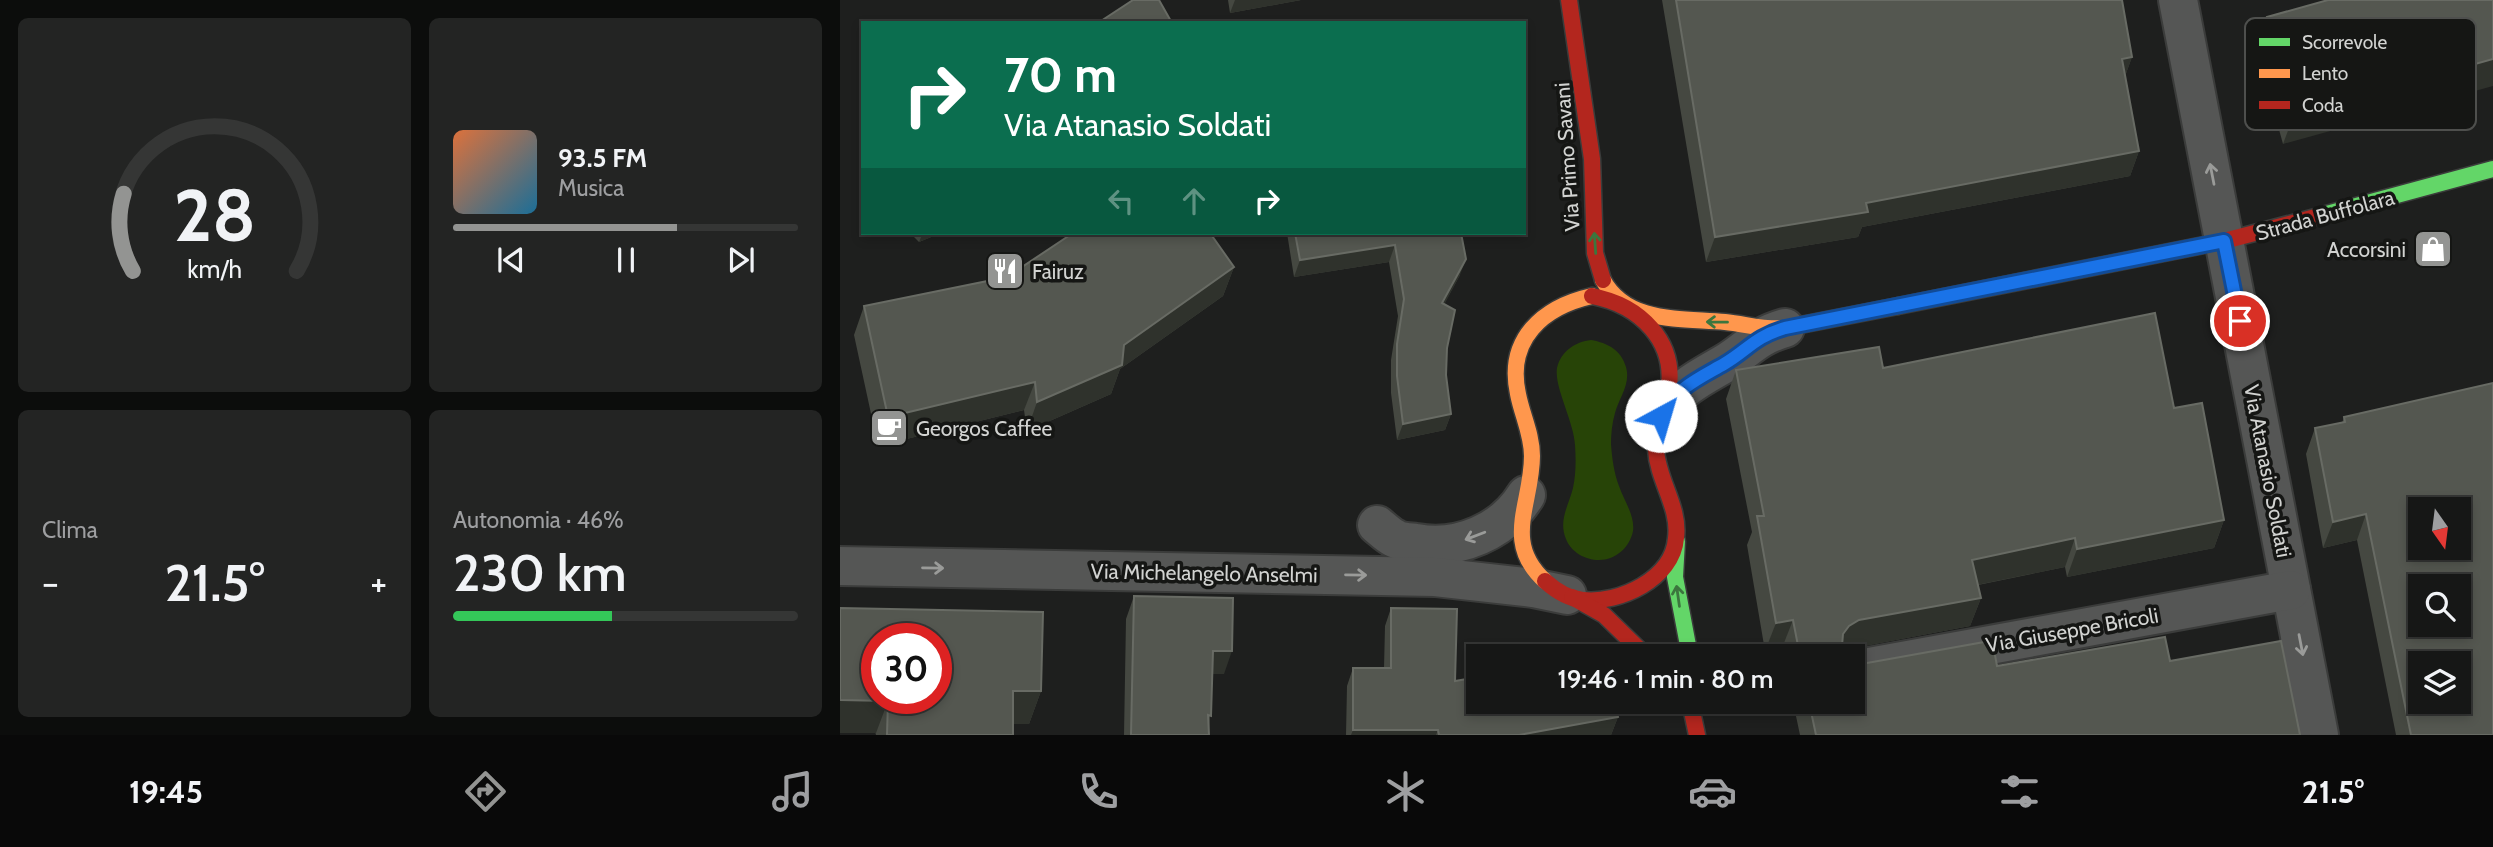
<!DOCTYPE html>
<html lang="it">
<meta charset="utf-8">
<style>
body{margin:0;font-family:Cabin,sans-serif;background:#232423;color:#f1f3f6;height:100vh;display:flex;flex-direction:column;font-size:26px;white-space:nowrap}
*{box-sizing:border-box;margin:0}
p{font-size:23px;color:#9e9fa1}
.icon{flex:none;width:38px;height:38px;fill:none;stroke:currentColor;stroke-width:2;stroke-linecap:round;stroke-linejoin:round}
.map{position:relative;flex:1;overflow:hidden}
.drawer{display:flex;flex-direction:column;gap:18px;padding:18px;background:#0c0d0c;width:840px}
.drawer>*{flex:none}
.top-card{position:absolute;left:21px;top:21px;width:665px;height:214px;border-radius:0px;box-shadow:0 4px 10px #0003,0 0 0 2px #353635;background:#0b6e4f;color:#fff;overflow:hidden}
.needle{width:46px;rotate:166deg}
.tools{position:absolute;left:1568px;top:497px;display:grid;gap:14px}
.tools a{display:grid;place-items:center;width:63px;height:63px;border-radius:0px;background:#161716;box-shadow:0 4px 10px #0003,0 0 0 2px #353635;font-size:35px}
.speed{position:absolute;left:21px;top:623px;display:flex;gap:14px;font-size:35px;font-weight:700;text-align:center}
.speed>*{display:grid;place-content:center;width:91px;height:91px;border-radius:50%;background:#161716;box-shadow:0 4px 10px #0003,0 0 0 2px #353635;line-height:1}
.speed .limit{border:10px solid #d22;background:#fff;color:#111}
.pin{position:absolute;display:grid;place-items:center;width:60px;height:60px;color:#fff;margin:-30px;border:4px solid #fff;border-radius:50%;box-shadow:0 2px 7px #0007}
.me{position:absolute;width:77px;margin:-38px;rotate:39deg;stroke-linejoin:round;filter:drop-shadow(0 0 5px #0008)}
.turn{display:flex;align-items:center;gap:24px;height:147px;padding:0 28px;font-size:32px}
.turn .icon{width:91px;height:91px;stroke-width:2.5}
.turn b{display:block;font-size:49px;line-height:60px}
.lanes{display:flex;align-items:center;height:66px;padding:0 28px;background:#0003;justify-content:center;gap:35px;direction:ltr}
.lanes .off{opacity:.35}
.big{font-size:52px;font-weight:600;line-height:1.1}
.drawer .tile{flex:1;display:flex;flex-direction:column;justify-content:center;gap:10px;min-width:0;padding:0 24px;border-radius:10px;background:#232423}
.drawer .dial{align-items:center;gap:0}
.dial svg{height:182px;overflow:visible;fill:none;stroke:#353635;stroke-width:7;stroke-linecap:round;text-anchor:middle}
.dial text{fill:#f1f3f6;stroke:none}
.song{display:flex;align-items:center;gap:21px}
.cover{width:84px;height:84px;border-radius:10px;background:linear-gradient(135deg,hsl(20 70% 55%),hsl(200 70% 35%))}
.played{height:7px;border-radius:4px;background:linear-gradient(90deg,#939492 65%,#353635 65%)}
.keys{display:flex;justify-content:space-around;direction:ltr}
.heat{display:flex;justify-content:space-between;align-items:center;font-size:38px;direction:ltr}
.charge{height:10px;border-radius:5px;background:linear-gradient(90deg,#34c759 46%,#353635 0)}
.drawer .tiles{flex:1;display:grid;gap:18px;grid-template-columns:repeat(2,1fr)}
.trip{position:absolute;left:626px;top:644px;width:399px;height:70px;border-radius:0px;background:#161716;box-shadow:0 4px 10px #0003,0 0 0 2px #353635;font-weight:600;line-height:70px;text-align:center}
.tabs{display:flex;height:112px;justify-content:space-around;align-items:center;background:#090909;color:#9e9fa1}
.tabs .icon{width:49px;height:49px}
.tabs .selected{color:#939492}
.tabs b{font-size:32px;color:#f1f3f6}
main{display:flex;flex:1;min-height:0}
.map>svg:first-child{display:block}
</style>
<main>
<section class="drawer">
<div class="tiles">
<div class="tile dial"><svg viewBox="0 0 100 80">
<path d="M14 69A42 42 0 1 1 86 69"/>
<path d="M14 69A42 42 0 0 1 10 35" stroke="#939492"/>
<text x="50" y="56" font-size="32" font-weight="700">28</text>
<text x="50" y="72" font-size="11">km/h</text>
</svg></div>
<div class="tile">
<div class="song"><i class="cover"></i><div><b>93.5 FM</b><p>Musica</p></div></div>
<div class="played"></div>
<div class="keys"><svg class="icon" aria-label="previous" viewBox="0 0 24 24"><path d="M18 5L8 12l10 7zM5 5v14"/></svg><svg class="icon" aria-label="pause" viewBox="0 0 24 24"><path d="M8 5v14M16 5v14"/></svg><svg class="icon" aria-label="next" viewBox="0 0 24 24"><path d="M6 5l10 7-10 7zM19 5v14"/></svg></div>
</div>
<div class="tile"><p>Clima</p>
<div class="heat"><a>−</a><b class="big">21.5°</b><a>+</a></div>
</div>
<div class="tile"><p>Autonomia · 46%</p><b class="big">230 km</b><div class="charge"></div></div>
</div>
</section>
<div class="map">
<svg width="1653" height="735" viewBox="0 0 1653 735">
<rect width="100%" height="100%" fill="#1e1f1e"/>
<path fill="#274407" d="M751,340C768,343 781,350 786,367C791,384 779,398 775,413C772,423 771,434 771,444C772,458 774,473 779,486C784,501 795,515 793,531C790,547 776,560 759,560C745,560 731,552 726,539C718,520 729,505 733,488C736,474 736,459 735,445C734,422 714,387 717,368C721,351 735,342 751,340Z"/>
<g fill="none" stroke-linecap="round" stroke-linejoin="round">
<defs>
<g id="street">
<polyline points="1338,0 1479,735"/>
<path d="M821,416C837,389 858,379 884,364C908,350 914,337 945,328"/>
<path d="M537,525C542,529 548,535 554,538C560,542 569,542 576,543C619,551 664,531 686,495"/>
<polyline points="0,566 595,577 693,588 727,595"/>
<polyline points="1013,670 1451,590"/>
</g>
<g id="fast">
<polyline points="1483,215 1653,169"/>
<polyline points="837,541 835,577 850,656"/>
</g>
<g id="slow">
<path d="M763,280C787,324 842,318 885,322C906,324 924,330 945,328L1058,306"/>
<path d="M705,581C662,542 692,504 692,456C692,434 682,415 678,394C666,339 703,307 752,296"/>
</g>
<g id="jam">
<polyline points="729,0 752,159 755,253 763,280"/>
<polyline points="1058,306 1384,241 1483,215"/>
<path d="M705,581C715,590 729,599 743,600C779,604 833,579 836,538C840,507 818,481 816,450C815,430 824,412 828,393C838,341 799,305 752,296"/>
<polyline points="732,597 764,615 806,656"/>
<polyline points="850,702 857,735"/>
</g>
</defs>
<use href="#street" stroke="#3b3c3b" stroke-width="42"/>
<use href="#fast" stroke="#3b3c3b" stroke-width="19"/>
<use href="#slow" stroke="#3b3c3b" stroke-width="19"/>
<use href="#jam" stroke="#3b3c3b" stroke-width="19"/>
<use href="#street" stroke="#555655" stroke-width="38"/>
<use href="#fast" stroke="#63d668" stroke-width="16"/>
<use href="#slow" stroke="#ff974d" stroke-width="16"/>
<use href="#jam" stroke="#b3261e" stroke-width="16"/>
</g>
<g fill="#454841">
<polygon points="388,0 461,0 390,13"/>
<polygon points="822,0 1282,0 1292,57 1285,76 1299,151 1290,176 1022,227 1018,237 866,262"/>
<polygon points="1653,0 1443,144 1416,46 1427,17"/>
<polygon points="70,233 101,233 79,242"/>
<polygon points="447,233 621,233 620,275 604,304 607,348 606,375 611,414 605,430 557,440 551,393 551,360 558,316 549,262 454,277"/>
<polygon points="394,267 383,296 280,369 271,394 187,431 184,410 38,446 14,335 24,306"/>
<polygon points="1043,368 1334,408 1384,520 1374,548 1227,577 1225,567 1138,585 1141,598 1130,626 1008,649 1004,651 1007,656 944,656 942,648 925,651 907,545 912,532 886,399 896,370"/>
<polygon points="1504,417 1653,735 1556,735 1517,540 1483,548 1466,454 1475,428 1502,423"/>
<polygon points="294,596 384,674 372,674 369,735 284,735 286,619"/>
<polygon points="0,608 201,691 189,724 173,724 173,735 36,735"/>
<polygon points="551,608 615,681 778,717 771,735 506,735 507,686 513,668 544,668 545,626"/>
<polygon points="1330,661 1460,735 960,735 953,702 1013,702 1015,662 1027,663 1157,666"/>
</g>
<g fill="#2f322c">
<polygon points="395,0 461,0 390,13"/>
<polygon points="1292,57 1283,82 1282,59"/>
<polygon points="1653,59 1653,86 1443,144 1454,115"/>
<polygon points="1299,151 1290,176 1022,227 1018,237 866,262 875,237 1026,203"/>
<polygon points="83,233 101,233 79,242"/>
<polygon points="555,245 549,262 454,277 460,260"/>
<polygon points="626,259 620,275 596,320 602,303"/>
<polygon points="394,267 383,296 280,369 271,394 187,431 197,402 284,345"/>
<polygon points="195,382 184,410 38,446 48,417"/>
<polygon points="611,414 605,430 557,440 563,424"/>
<polygon points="1526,514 1517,540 1483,548 1493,522"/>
<polygon points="1384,520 1374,548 1227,577 1237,549"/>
<polygon points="1235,538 1225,567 1122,588 1132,560"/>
<polygon points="1141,598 1130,626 1008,649 998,654 1003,634 1009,626 1019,620"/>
<polygon points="953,620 942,648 925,651 936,623"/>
<polygon points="373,651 392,651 384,674 365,674"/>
<polygon points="173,691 201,691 189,724 162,724"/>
<polygon points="0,700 48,701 36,733 0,733"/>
<polygon points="778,717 771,735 679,735"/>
<polygon points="513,730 598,730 596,735 511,735"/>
</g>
<g fill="#545750" stroke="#686b64" stroke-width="2" fill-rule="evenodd">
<polygon points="293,0 319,0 332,23 258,23"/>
<polygon points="836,0 1282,0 1292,57 1282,59 1299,151 1026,203 1028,212 875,237"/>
<polygon points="1488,0 1653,0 1653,59 1454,115 1427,17"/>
<polygon points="233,233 370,233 394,267 284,345 282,365 197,402 195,382 48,417 24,306 167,277"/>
<polygon points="455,233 621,233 626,259 602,303 615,310 607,348 606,375 611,414 563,424 557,376 557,344 564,299 555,245 460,260"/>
<polygon points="1315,313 1334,408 1362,403 1384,520 1237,549 1235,538 1132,560 1141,598 1019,620 1009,626 1003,634 1002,646 1007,656 960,656 953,620 936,623 917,516 924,516 896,370 1039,347 1043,368"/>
<path d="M1653,383V735H1571L1526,514L1493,522L1475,428L1505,422L1504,417ZM1580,509H1619V548H1580ZM1580,586H1619V625H1580ZM1580,663H1619V702H1580Z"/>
<polygon points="294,596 393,598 392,651 373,651 371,716 368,715 369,735 291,735"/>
<path d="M0,608L203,612L201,691H173V735H47L48,701L0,700ZM37,639H96V698H37Z"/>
<polygon points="551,608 617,609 615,681 639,677 639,702 775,702 778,717 679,735 599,735 598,730 513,730 513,668 551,668"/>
<polygon points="1325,637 1330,661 1441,641 1460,735 976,735 969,702 1013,702 1013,661 1015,662 1027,663 1150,641 1151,645 1153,644 1157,666"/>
<polygon points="766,653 767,656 747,656"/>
</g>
<defs><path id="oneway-shaft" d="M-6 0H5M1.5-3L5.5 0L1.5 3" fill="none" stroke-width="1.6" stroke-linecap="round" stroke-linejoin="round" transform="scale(1.75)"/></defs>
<g stroke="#9a9b99">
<use href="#oneway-shaft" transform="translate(1372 174) rotate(-101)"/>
<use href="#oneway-shaft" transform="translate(635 536) rotate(159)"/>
<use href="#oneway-shaft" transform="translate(93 568) rotate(1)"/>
<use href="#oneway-shaft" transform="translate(516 575) rotate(1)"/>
<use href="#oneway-shaft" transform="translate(1461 645) rotate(79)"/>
</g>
<g stroke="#3c763e">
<use href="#oneway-shaft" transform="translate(755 243) rotate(-94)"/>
<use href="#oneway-shaft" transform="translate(877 322) rotate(-179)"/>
<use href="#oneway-shaft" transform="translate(838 596) rotate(-98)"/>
</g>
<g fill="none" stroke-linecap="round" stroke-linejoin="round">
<defs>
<path id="route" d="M821,416C838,387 856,380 884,364C908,350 914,337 945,328L1384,241L1400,321"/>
</defs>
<use href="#route" stroke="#114b97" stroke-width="18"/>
<use href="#route" stroke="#1a73e8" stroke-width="12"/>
</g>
<defs>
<symbol id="shop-square" viewBox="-11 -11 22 22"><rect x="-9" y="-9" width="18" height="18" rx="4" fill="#939492" stroke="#151614"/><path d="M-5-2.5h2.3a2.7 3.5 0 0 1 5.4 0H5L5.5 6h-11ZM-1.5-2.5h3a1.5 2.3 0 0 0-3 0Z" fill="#fff"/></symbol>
<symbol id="restaurant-square" viewBox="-11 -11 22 22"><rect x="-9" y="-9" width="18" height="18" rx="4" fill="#939492" stroke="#151614"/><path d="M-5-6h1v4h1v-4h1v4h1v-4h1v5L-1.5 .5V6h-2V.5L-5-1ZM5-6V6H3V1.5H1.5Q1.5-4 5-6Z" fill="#fff"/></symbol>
<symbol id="cafe-square" viewBox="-11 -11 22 22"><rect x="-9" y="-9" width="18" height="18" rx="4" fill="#939492" stroke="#151614"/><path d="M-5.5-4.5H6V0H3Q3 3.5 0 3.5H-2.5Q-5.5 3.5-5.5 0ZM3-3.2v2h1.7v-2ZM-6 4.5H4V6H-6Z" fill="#fff"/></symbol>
</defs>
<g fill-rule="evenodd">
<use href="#shop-square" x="1571" y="227" width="44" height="44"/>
<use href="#restaurant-square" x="143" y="249" width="44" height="44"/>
<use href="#cafe-square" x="27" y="406" width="44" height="44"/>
</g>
<g text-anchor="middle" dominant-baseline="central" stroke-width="7" stroke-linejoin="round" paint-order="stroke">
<g font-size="21" fill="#d2d3d1" stroke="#151614">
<text transform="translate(727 157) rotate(-94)">Via Primo Savani</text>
<text transform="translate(1485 215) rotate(-15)">Strada Buffolara</text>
<text transform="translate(1428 471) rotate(79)">Via Atanasio Soldati</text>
<text transform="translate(364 573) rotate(1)">Via Michelangelo Anselmi</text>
<text transform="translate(1232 630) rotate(-10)">Via Giuseppe Bricoli</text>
</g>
<g font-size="21" fill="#d2d3d1" stroke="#151614" text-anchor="start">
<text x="1566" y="249" text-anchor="end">Accorsini</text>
<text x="192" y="271">Fairuz</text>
<text x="76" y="428">Georgos Caffee</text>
</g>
</g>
<rect x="1405" y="18" width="231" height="112" rx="10" fill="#151614" stroke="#4e4f4d" stroke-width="2"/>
<rect x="1419" y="38" width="31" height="8" fill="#63d668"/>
<rect x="1419" y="69" width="31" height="9" fill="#ff974d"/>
<rect x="1419" y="101" width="31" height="8" fill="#b3261e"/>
<g font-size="19" fill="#d2d3d1">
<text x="1462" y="49">Scorrevole</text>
<text x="1462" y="80">Lento</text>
<text x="1462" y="112">Coda</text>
</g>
</svg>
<div class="tools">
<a><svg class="needle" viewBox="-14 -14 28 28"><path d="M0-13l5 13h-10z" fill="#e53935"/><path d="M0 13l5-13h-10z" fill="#9e9fa1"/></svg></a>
<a><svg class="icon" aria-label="search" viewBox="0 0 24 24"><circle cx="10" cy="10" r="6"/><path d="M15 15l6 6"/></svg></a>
<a><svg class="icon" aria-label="layers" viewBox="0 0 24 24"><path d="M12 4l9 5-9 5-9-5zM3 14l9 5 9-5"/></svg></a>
</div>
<div class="speed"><div class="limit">30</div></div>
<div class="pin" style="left:1400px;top:321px;background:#d93025"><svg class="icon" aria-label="arrive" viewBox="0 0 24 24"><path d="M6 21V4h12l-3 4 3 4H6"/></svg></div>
<svg class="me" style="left:821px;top:416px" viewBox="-20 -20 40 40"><circle r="19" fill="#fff"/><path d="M0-13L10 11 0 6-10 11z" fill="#1a73e8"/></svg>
<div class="trip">19:46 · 1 min · 80 m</div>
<div class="top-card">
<div class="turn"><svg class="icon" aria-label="right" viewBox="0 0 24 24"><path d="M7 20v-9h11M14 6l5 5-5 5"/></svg><div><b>70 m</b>Via Atanasio Soldati</div></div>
<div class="lanes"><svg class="icon off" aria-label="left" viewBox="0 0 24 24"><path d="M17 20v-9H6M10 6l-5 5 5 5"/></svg><svg class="icon off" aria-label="ahead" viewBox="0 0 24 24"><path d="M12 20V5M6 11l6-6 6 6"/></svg><svg class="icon" aria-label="right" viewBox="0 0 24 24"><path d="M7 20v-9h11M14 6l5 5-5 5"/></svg></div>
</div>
</div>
</main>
<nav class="tabs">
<b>19:45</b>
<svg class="icon selected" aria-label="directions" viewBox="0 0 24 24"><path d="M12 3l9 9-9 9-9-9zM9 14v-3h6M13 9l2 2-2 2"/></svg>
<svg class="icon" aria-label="music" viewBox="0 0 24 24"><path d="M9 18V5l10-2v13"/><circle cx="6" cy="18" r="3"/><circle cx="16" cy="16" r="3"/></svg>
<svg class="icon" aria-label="phone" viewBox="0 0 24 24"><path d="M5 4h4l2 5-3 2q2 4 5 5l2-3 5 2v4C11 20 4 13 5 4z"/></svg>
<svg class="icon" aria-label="climate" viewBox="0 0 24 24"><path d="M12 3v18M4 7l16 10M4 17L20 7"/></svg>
<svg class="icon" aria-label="car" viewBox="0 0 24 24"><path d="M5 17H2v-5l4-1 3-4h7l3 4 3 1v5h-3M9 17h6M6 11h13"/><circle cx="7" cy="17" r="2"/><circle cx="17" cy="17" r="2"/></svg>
<svg class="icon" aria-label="filters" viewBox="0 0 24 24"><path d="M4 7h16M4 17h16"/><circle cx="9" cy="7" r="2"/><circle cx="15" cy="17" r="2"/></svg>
<b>21.5°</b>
</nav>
